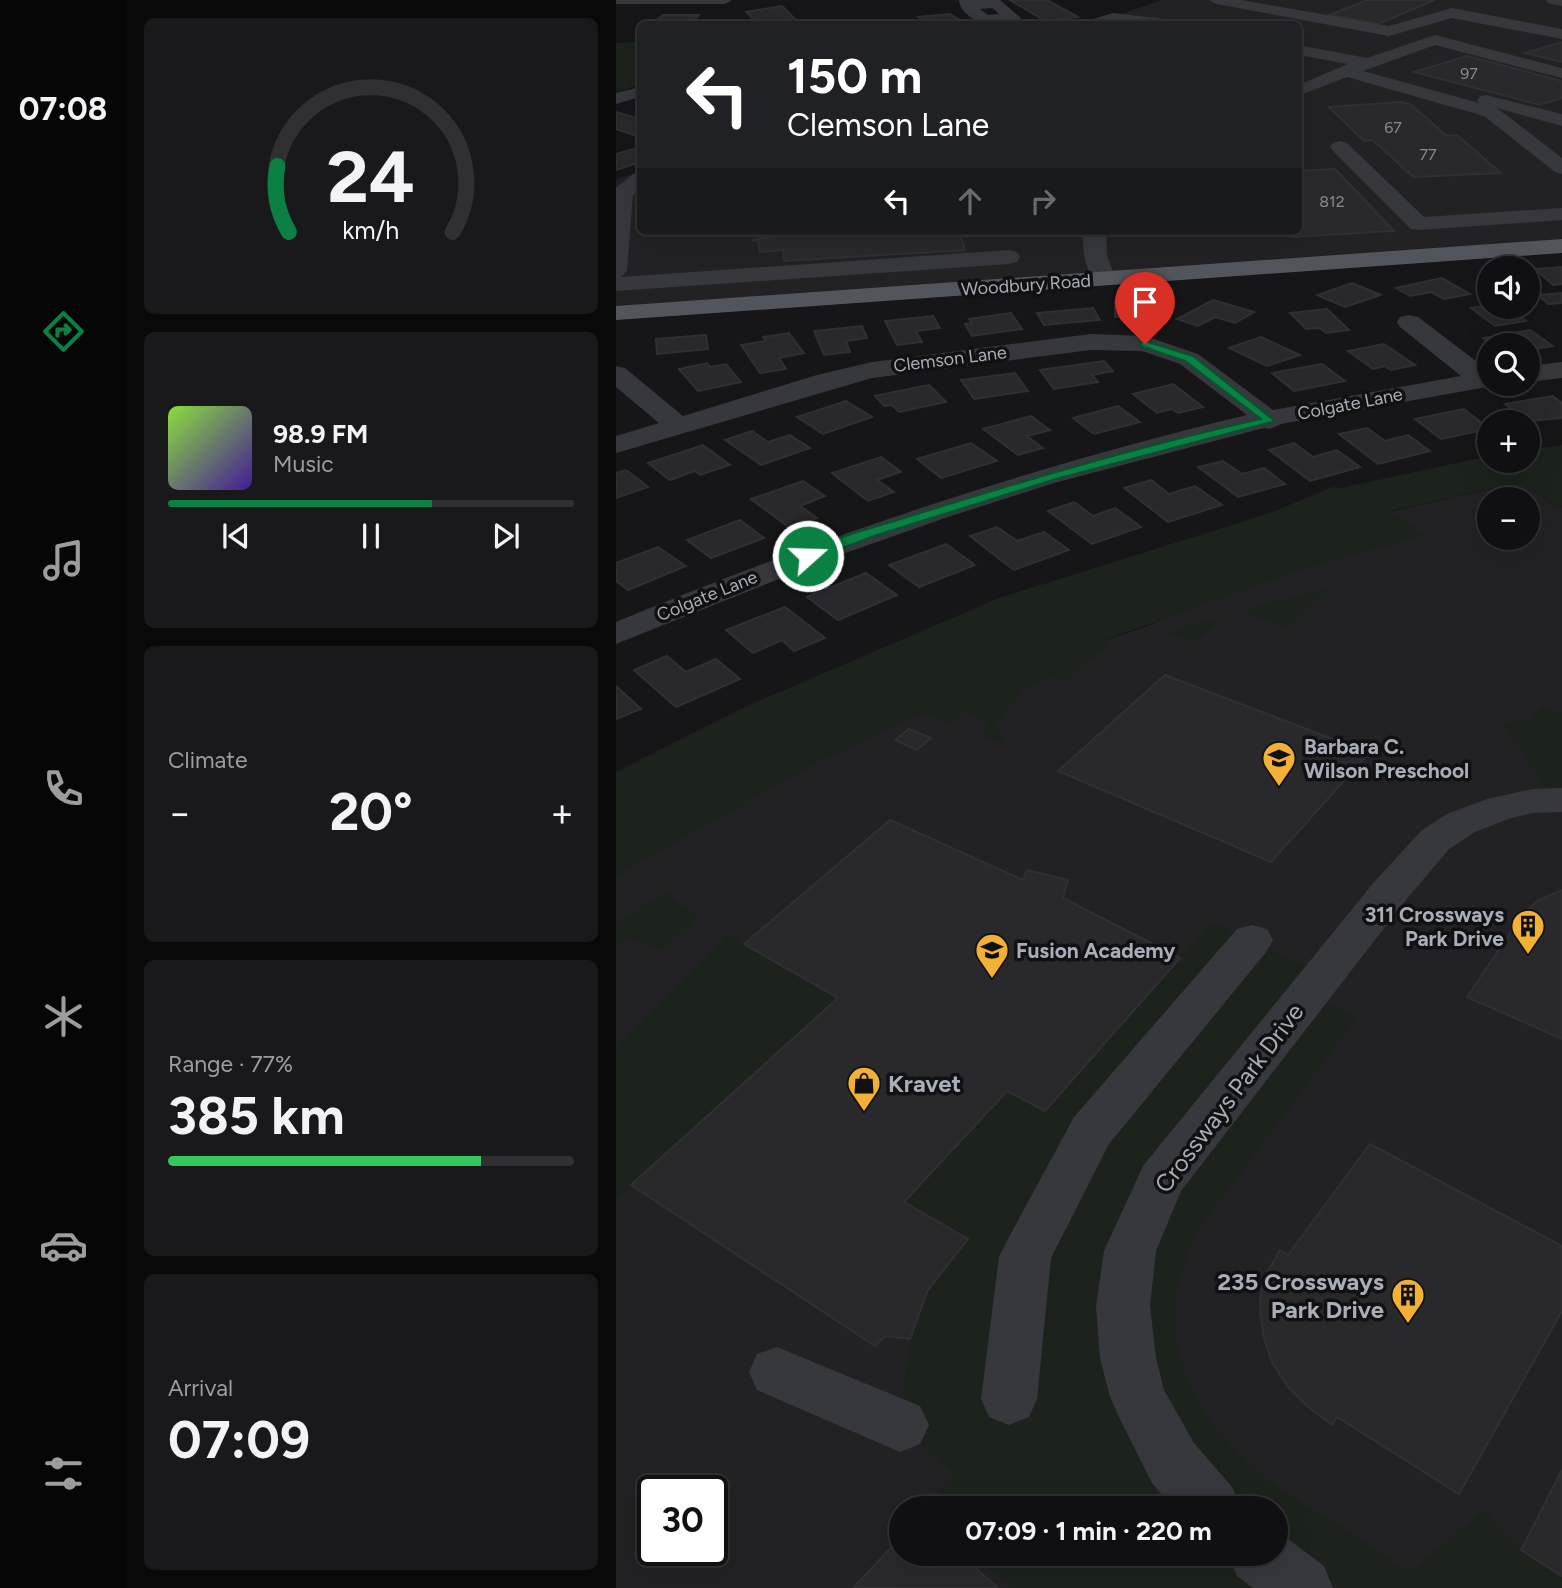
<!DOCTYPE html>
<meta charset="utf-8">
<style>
body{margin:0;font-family:Figtree,sans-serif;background:#19191b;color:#f1f3f6;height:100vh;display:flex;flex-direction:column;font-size:26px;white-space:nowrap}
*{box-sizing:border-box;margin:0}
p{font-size:23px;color:#9c9d9f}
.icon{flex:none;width:38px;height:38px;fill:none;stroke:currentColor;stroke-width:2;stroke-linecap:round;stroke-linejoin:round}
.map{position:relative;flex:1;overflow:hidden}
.sheet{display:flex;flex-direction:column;gap:18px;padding:18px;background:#09090a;width:490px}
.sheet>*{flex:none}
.guide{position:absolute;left:21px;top:21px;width:665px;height:214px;border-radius:10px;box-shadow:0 7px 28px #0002,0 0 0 2px #303032;background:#202124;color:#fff;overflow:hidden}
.fabs{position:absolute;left:861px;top:256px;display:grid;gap:14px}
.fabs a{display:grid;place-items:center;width:63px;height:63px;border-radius:50%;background:#101012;box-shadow:0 7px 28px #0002,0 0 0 2px #303032;font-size:35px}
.speed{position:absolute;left:21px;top:1475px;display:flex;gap:14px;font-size:35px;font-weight:700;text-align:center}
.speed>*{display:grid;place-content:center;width:91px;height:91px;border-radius:50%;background:#101012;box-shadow:0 7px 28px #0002,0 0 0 2px #303032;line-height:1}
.speed .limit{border:4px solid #111;border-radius:10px;background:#fff;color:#111}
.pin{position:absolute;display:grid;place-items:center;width:60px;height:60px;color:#fff;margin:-72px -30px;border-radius:50% 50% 50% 0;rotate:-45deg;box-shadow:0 0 7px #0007}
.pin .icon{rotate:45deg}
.me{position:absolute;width:77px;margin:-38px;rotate:70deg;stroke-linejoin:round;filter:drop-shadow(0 0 5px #0008)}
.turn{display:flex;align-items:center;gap:24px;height:147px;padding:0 35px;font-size:32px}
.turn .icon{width:91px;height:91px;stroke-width:2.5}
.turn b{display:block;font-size:49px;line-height:60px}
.lanes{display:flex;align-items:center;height:66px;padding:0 35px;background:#0003;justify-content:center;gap:35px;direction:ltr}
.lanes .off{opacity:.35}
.big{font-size:52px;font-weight:700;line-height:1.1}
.sheet .widget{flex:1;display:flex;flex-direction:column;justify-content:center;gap:10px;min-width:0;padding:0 24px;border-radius:10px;background:#19191b}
.sheet .dial{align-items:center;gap:0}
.dial svg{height:182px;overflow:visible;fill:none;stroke:#303032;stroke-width:7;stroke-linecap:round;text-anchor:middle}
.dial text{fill:#f1f3f6;stroke:none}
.song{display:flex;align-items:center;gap:21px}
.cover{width:84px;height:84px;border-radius:10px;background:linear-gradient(135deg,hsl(90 70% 55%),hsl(260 70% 35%))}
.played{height:7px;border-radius:4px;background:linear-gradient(90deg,#0b8043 65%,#303032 65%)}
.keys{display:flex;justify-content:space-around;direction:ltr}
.heat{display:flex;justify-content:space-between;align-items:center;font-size:38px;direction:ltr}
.charge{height:10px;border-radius:5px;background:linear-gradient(90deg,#34c759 77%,#303032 0)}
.trip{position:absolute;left:273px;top:1496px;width:399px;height:70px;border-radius:35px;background:#101012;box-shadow:0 7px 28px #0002,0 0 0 2px #303032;font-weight:700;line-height:70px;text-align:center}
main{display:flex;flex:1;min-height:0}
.tabs{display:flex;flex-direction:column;width:126px;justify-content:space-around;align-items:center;background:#060607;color:#9c9d9f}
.tabs .icon{width:49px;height:49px}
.tabs .active{color:#0b8043}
.tabs b{font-size:32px;color:#f1f3f6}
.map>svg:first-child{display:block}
</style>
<main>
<nav class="tabs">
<b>07:08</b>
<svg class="icon active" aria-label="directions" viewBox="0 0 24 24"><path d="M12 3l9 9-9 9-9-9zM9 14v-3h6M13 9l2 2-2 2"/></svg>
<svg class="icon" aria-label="music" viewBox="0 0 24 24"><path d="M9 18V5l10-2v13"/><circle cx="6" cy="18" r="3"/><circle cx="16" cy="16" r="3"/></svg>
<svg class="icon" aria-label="phone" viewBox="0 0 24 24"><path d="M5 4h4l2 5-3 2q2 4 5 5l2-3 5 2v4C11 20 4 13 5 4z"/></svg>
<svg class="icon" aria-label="climate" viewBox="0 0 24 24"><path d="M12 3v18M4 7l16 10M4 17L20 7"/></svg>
<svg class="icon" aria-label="car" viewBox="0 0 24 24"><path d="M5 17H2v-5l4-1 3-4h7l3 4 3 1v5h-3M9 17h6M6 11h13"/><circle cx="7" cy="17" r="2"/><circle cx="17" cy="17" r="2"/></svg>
<svg class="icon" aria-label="filters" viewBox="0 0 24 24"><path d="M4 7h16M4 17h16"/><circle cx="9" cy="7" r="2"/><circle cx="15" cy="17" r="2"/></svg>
</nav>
<section class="sheet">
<div class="widget dial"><svg viewBox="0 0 100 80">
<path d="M14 69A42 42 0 1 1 86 69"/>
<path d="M14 69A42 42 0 0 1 9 40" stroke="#0b8043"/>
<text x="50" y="56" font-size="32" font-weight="700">24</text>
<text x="50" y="72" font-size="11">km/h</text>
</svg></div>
<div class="widget">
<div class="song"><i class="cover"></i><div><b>98.9 FM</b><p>Music</p></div></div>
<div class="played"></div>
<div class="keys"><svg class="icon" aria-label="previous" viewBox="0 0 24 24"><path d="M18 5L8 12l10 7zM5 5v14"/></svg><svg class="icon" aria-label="pause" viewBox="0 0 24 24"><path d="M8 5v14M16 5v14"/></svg><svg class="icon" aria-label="next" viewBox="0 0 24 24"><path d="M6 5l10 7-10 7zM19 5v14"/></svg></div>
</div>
<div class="widget"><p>Climate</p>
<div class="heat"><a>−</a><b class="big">20°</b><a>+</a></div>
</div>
<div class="widget"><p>Range · 77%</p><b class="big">385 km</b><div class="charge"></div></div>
<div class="widget"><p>Arrival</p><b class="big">07:09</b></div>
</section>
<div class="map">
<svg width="946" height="1588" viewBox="0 0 946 1588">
<rect width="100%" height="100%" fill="#161618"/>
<g fill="#222225" fill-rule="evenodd">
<polygon points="547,0 946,0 946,245 0,311 0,180 24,171 24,231 682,231 682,24 474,24"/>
<path d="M906,482L938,506L946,508V1588H0V873L200,762L386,676L534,625L774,512ZM873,499H912V537H873ZM37,1491H96V1550H37ZM285,1508H660V1554H285Z"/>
</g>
<g fill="#1c231d">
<polygon points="24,42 24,85 0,92 0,43"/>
<polygon points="946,445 946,508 938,506 906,482 775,511 809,535 683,570 486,641 493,645 446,683 436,677 409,688 379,725 387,738 385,743 365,735 374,725 346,712 334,723 308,712 205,760 0,876 0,772 133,705 383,598 654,513 717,487 725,488 873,456 873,460 912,460 912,450"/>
<polygon points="713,588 671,628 626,611"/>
<polygon points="611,615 579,643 551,632"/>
<polygon points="926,706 946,713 946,800 939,800 886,723 914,720"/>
<polygon points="50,891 81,918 45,951 10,937 0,946 0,923"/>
<path d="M596,922L709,974L692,996L742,1016L584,1227C530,1325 569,1413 651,1479C673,1496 699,1510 723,1525C747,1540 770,1557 793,1573L868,1510L905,1550L946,1576V1588H394L358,1554H660V1508H311L338,1474L284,1425L294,1339L312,1290L288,1202L391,1091L429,1111Z"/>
<polygon points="113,933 222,998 0,1199 0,1046"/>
</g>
<g fill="#29292c" stroke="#303034" stroke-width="2">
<polygon points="394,0 431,0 462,17 429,21"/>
<polygon points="751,0 819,0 762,24 714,15"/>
<polygon points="166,6 179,19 142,24 130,12"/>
<polygon points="334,14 350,24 313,24 302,17"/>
<polygon points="47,15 83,15 77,22 41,20"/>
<polygon points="946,42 946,62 909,53"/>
<polygon points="851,56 946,81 946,98 924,105 798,72"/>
<polygon points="784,102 794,104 831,136 841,135 885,173 797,177 757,140 748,141 713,107"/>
<polygon points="0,112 24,119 24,137 0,129"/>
<polygon points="24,147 24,162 0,170 0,154"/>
<polygon points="719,169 778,231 676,237 671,231 682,231 682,171"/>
<polygon points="146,231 343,231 349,250 168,261 167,250 144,252 142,241 136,240 153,237 153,234 146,235"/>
<polygon points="946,267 946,284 937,285 919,269"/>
<polygon points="826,278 854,294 828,299 815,292 794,296 780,288"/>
<polygon points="736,283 765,295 729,307 701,295"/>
<polygon points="946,293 946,303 932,304 922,295"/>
<polygon points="597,300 638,312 619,323 599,317 582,326 561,319"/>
<polygon points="499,301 548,301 549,317 499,317"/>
<polygon points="873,305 890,306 910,321 879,326 855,308"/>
<polygon points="477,308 484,320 428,325 421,313"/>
<polygon points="711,309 733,330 710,333 704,328 690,329 674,313"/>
<polygon points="395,313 406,329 356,336 349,324 356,323 353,319"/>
<polygon points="317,316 324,328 300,331 306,342 281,345 269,321"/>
<polygon points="246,326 251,338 230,341 234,352 208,355 198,331"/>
<polygon points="914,330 937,346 912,350 912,345 876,345 867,338"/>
<polygon points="173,333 188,353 163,358 170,369 144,373 125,345 150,341 147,337"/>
<polygon points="90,335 92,349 41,354 40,339"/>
<polygon points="645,337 684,355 651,366 613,348"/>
<polygon points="768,344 799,365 775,370 769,366 757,369 732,351"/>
<polygon points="488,361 497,371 476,375 482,382 438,389 424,370"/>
<polygon points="91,363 94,367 110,364 125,382 82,391 63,369"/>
<polygon points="706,364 729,381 678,391 656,373"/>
<polygon points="399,373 412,391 358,399 345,380"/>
<polygon points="557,384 587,407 562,413 556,409 541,413 517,394"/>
<polygon points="313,385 330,402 283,412 276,405 268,406 259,396"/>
<polygon points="937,396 946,403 946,418 912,421 889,404"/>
<polygon points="230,401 256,417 207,434 181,417"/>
<polygon points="502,406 524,422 478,434 457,418"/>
<polygon points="848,409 873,429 825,439 799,419"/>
<polygon points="415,416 434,430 411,436 427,448 402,455 367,429"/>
<polygon points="751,428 769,441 792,435 814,451 762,464 723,434"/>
<polygon points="136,431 152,442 174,435 194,448 145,465 109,440"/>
<polygon points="355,443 381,461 325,478 301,459"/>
<polygon points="678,443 697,457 721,450 744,467 694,481 653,450"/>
<polygon points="87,445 114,465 84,475 79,471 54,480 32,463"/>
<polygon points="265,457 285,472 261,480 278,492 252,501 216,473"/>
<polygon points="607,461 626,474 648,468 669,484 622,497 582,467"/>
<polygon points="10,470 32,487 0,498 0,473"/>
<polygon points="535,480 553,494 579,486 606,505 552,522 508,488"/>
<polygon points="187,481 209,496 184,506 201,518 174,528 135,499"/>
<polygon points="458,502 477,516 499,508 525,527 476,544 432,511"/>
<polygon points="124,520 148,538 95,558 71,540"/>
<polygon points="381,527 401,541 428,532 453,550 398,570 354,536"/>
<polygon points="330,544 359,565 303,587 273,565"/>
<polygon points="42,547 70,566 12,590 0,581 0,563"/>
<polygon points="250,573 281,595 222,620 191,597"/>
<polygon points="169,607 209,638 178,651 166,640 137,653 110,630"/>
<polygon points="51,656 70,672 100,659 124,679 60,707 18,670"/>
<polygon points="549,675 753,753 655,862 442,771"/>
<polygon points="0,686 25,709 0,719"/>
<polygon points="293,729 315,738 301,750 279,740"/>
<polygon points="274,820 407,880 411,870 452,880 447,898 564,958 429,1111 391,1091 288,1202 352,1239 312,1290 294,1339 269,1336 259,1346 15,1185 222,998 128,944"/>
<polygon points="946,890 946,1039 851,997 906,915 921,901"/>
<polygon points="754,1144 946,1246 946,1311 843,1494 721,1417 716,1425 691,1406 672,1387 656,1362 648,1338 644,1312 645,1290 653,1269 664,1250 672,1255"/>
<polygon points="946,1470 946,1576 905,1550"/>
<polygon points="285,1537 285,1554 364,1554 355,1564 382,1588 237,1588"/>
</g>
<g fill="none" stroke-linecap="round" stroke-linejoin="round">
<g fill="#37383d" fill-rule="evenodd">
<polygon points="0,0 116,0 109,4 0,4"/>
<path d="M343,0H384L405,18C389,33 346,24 343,0ZM376,8L383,14L372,15L364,9Z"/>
<polygon points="593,0 625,0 773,26 836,8 946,29 946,39 836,18 773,36 600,4"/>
<polygon points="930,0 946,0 946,6 932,3"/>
<polygon points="497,13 549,19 557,24 469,24 471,21"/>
<polygon points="819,35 946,68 946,78 819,45 747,71 863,103 861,100 864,96 870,95 946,114 946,126 881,108 946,158 946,174 939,172 868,116 731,77 682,96 682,85 732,64 682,55 682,45 751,58"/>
<polygon points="24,87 24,97 0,104 0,93"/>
<polygon points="724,141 731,143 808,217 946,208 946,220 803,230 795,229 717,151 714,147 717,143"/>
<polygon points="24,172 24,188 17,195 11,271 5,277 393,250 401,252 404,257 401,262 393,264 0,291 0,188 17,174"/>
<path d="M468,231H490L491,256L500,279L496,284H480C469,268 465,250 468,231Z"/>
<path d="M793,315L802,317L873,371V383L882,385L665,424L654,429L648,428L438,483L329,518L221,556L0,644V622C207,536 414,467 631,415L564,364L526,351L475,350L256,378L0,453V436L43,423L0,387V366L9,368L67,416L201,375L256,362L475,334L529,336L582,354L657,410L845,376L784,327L781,322L784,317Z"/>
<polygon points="946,362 946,378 912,382 912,366"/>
<polygon points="946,788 946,812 917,813 895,818 859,832 833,849 789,901 565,1191 540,1251 534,1306 540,1358 548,1390 578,1443 616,1487 625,1508 557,1508 536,1483 502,1415 494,1397 484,1358 480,1306 488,1251 527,1166 759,881 805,831 831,814 871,799 917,789"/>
<polygon points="636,925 651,929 657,940 651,951 493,1144 435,1258 421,1399 413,1417 393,1425 373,1417 365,1399 383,1257 391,1241 458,1117 621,929"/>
<polygon points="161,1347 304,1406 313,1425 304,1444 284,1452 141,1390 133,1372 141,1354"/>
<polygon points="660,1530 708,1566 717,1588 637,1588 621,1576 612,1554 660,1554"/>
</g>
<polygon fill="#53555c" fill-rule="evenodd" points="946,239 946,253 0,320 0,306"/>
</g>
<path fill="#0b8043" stroke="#07532c" stroke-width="2" d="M529,341L577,356L659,421L440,479L261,535L197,559L192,560L186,556C201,542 263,526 285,519C404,482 523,446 645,419L569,361L525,346V342Z"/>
<defs>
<symbol id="school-pin" viewBox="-11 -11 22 30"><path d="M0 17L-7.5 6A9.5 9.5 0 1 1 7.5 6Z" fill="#f2b134" stroke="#111113"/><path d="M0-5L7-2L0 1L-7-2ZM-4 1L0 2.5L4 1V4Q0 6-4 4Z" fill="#111"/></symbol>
<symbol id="building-pin" viewBox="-11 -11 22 30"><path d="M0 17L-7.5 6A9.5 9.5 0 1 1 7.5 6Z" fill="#f2b134" stroke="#111113"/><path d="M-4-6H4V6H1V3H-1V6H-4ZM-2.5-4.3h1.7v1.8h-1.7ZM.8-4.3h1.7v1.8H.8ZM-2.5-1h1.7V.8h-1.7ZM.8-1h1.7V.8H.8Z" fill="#111"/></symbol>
<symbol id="shop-pin" viewBox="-11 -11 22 30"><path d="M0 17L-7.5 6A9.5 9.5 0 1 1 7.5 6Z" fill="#f2b134" stroke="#111113"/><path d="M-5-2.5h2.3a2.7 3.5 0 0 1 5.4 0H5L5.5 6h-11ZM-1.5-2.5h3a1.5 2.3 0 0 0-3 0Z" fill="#111"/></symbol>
</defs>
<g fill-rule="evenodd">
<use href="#school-pin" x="644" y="739" width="38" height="52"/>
<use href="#building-pin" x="893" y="907" width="38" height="52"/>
<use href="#school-pin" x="357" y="931" width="38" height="52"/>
<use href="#shop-pin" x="229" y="1064" width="38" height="52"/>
<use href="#building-pin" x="773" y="1276" width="38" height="52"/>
</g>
<g text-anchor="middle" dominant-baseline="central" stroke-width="7" stroke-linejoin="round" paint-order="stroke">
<g font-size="16" fill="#888b94">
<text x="853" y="73">97</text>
<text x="777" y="127">67</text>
<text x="812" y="154">77</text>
<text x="716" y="201">812</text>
</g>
<g font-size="18" fill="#a8adb8" stroke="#111113">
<text transform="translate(410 285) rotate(-4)">Woodbury Road</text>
<text transform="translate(334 359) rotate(-7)">Clemson Lane</text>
<text transform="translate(734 404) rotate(-11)">Colgate Lane</text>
<text transform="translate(91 596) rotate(-22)">Colgate Lane</text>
</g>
<g font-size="21" font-weight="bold" fill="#a8adb8" stroke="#111113" text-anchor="start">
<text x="688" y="746">Barbara C.<tspan x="688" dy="24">Wilson Preschool</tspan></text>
<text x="888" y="914" text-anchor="end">311 Crossways<tspan x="888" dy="24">Park Drive</tspan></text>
<text x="400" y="950">Fusion Academy</text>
</g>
<g font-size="24" font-weight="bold" fill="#a8adb8" stroke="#111113" text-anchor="start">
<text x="272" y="1083">Kravet</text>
<text x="768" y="1281" text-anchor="end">235 Crossways<tspan x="768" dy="28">Park Drive</tspan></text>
</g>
<g font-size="24" fill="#a8adb8" stroke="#111113">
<text transform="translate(613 1098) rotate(-53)">Crossways Park Drive</text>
</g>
</g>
</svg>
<div class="fabs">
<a><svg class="icon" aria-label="sound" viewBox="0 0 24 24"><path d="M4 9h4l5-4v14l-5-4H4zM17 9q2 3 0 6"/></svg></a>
<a><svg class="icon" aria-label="search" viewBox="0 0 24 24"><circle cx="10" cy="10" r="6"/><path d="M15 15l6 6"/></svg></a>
<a>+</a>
<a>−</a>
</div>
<div class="speed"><div class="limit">30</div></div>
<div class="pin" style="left:529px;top:344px;background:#d93025"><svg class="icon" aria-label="arrive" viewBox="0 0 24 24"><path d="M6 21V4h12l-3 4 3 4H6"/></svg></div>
<svg class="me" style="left:192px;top:556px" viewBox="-20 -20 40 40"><circle r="17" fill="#0b8043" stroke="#fff" stroke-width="3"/><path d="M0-11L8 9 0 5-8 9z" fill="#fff"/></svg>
<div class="trip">07:09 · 1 min · 220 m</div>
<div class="guide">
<div class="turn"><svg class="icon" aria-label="left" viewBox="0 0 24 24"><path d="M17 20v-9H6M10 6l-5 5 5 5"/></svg><div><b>150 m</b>Clemson Lane</div></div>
<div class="lanes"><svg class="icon" aria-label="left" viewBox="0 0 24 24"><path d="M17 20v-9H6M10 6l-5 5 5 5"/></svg><svg class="icon off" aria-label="ahead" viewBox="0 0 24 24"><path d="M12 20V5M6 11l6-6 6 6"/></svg><svg class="icon off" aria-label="right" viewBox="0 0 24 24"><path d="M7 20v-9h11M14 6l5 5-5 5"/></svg></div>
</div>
</div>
</main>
